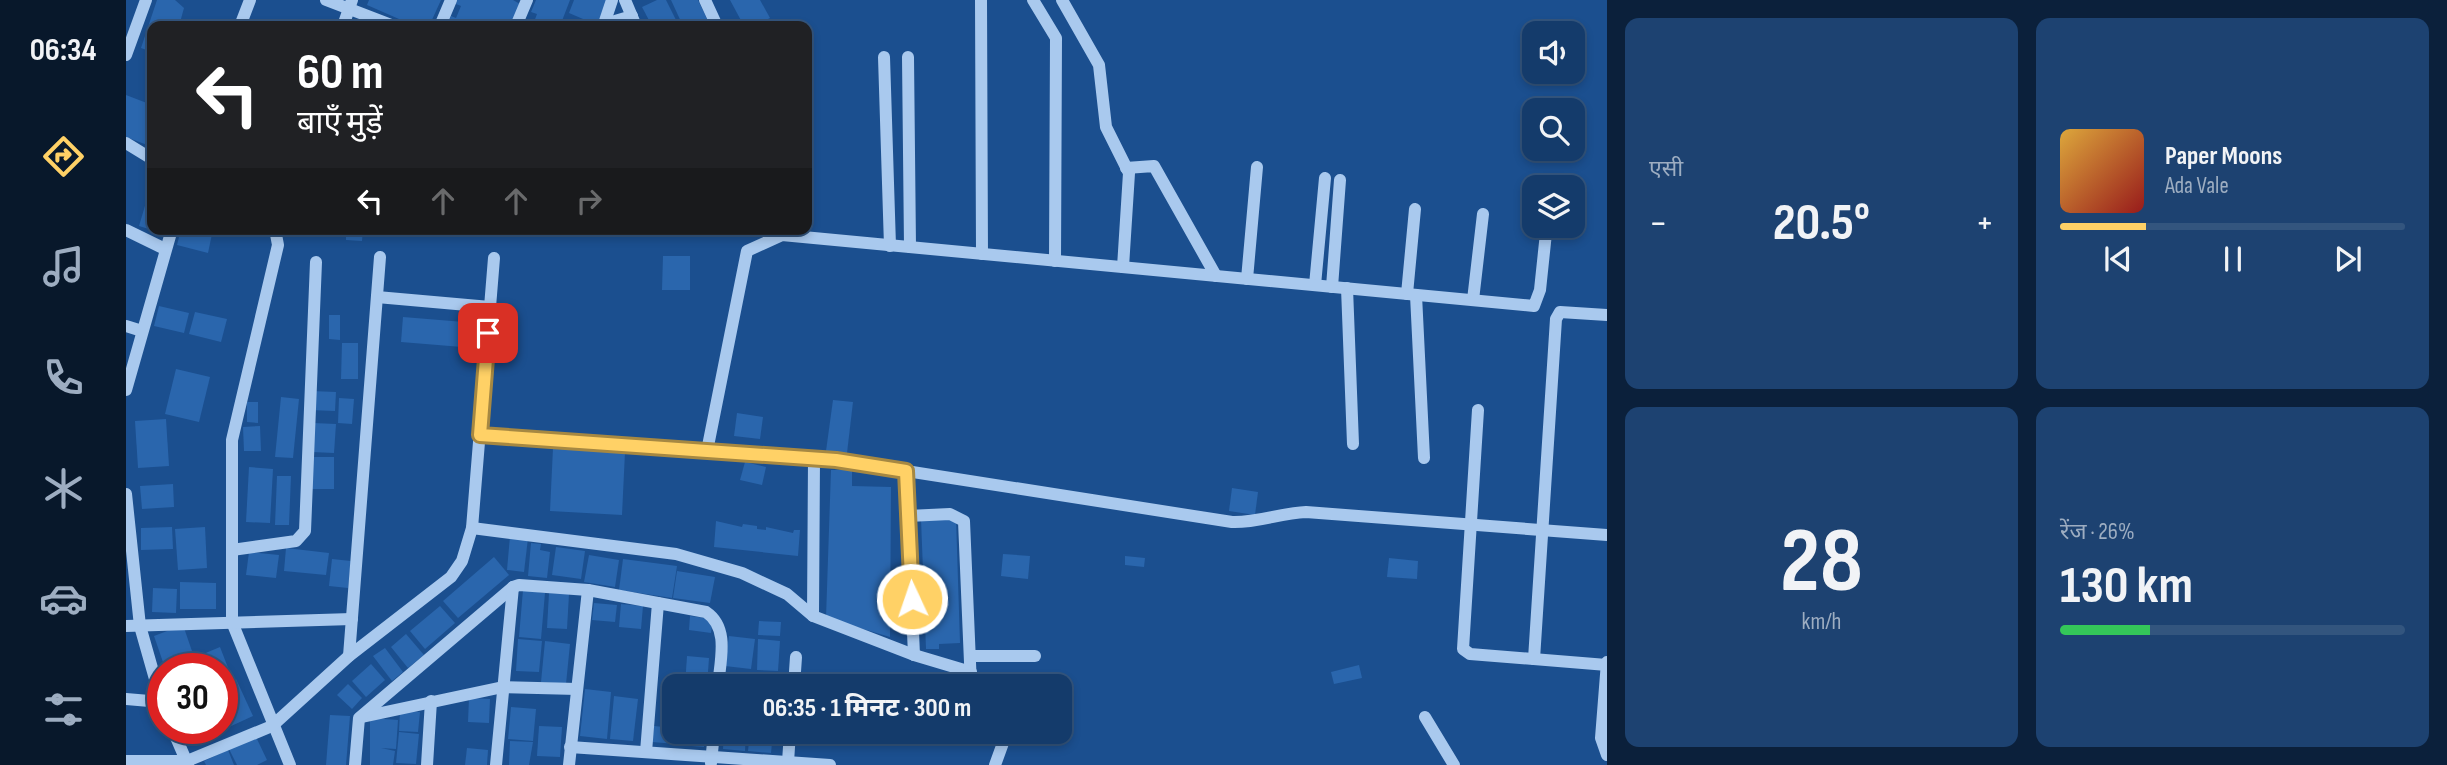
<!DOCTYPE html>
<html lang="hi">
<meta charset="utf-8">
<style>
body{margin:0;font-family:"Sofia Sans Condensed","Noto Sans Devanagari",sans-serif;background:#1d4271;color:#f1f3f6;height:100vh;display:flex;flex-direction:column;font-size:26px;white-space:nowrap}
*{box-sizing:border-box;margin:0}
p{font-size:23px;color:#9dadc1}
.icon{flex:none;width:38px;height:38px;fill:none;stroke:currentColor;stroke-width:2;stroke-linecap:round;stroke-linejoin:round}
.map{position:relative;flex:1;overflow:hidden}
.sheet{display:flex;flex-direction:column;gap:18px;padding:18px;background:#0b203b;width:840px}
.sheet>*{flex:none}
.top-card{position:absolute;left:21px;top:21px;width:665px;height:214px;border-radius:14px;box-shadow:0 4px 10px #0003,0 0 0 2px #33557e;background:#202124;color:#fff;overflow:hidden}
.tools{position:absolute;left:1396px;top:21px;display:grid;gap:14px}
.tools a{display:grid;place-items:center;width:63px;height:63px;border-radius:14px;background:#143b6b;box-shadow:0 4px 10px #0003,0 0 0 2px #33557e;font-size:35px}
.speed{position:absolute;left:21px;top:653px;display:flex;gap:14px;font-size:35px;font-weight:700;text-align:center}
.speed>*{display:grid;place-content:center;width:91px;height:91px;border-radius:50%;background:#143b6b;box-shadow:0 4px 10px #0003,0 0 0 2px #33557e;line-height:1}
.speed .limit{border:10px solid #d22;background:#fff;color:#111}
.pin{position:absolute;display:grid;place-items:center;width:60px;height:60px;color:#fff;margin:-30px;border-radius:14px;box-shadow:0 4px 10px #0006}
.me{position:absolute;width:77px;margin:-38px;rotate:357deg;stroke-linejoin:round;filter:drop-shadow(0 0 5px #0008)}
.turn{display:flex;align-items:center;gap:24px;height:147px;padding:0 35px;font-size:32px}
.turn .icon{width:91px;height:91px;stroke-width:2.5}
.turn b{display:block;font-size:49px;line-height:60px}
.lanes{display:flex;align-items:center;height:66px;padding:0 35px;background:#0003;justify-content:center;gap:35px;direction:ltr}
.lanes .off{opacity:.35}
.big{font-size:52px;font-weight:700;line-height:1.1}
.sheet .card{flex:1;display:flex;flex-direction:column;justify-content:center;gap:10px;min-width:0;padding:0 24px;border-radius:14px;background:#1d4271}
.sheet .dial{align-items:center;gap:0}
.dial b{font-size:91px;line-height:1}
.song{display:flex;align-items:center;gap:21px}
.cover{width:84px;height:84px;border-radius:10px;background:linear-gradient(135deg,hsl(40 70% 55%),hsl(0 70% 35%))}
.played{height:7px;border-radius:4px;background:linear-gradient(90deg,#ffd166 25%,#33557e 25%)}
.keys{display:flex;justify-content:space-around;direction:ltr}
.heat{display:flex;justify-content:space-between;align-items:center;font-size:38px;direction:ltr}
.charge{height:10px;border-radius:5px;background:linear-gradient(90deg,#34c759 26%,#33557e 0)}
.sheet .tiles{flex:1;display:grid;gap:18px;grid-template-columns:repeat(2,1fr)}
.trip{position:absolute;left:536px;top:674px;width:410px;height:70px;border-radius:14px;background:#143b6b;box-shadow:0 4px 10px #0003,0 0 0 2px #33557e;font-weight:700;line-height:70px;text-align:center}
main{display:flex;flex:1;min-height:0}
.menu{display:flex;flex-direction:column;width:126px;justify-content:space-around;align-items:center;background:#08182b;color:#9dadc1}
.menu .icon{width:49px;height:49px}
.menu .current{color:#ffd166}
.menu b{font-size:32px;color:#f1f3f6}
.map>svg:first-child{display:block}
</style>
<main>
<nav class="menu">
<b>06:34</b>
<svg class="icon current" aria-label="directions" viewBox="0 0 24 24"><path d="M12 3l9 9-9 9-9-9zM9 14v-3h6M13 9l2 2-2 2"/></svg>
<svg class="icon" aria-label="music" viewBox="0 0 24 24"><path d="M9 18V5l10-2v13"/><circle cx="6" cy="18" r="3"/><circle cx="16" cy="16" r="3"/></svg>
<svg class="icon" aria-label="phone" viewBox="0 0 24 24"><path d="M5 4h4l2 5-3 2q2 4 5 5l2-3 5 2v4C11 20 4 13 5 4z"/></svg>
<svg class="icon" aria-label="climate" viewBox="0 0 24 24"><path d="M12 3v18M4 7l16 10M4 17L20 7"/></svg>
<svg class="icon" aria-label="car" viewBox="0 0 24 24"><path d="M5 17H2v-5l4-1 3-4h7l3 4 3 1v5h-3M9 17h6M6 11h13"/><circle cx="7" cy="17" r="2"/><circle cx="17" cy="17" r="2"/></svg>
<svg class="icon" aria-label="filters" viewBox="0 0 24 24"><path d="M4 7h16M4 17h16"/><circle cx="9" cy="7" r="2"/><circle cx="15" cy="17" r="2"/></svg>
</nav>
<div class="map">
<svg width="1481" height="765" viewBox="0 0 1481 765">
<rect width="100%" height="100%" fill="#1b4f8f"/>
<g fill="#2a66ad">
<polygon points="31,0 49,0 58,8 53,26 26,26 26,52 15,48"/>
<polygon points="243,0 315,0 305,22 301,20 298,26 289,26 241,5"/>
<polygon points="331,0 387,0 394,4 385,26 321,26 325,16 330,18 335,6 330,4"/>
<polygon points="410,0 444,0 434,26 420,26 408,22 411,14 405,12"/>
<polygon points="448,0 482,0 471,25 443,13"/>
<polygon points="531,0 540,0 553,26 526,26 516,7"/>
<polygon points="545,0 572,0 583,23 557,26"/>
<polygon points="604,0 634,0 644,18 628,26 618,26"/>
<polygon points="0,95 26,105 21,124 26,126 24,146 0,137"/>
<polygon points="21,199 26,201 26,230 13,226"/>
<polygon points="55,229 86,234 82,253 51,245"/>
<polygon points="220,229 237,229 236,241 220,240"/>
<polygon points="537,256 564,256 564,290 536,290"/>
<polygon points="33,306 63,313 58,333 28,326"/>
<polygon points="69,312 101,319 95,342 63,334"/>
<polygon points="203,315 214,315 214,340 203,339"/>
<polygon points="277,317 338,322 336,347 275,342"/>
<polygon points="216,343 232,343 232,379 215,379"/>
<polygon points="50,369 84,377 73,422 39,414"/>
<polygon points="185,391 210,392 209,411 184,410"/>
<polygon points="155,397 173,399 167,458 149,457"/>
<polygon points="213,398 228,399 226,424 212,423"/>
<polygon points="707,400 727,402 721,453 700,451"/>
<polygon points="121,402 132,402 132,423 121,422"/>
<polygon points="611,413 637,417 634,439 608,436"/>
<polygon points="40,419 43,466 12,468 9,421"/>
<polygon points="187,423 210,424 208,453 186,452"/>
<polygon points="134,426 135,451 118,451 117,427"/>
<polygon points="427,448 499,452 496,515 424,511"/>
<rect x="182" y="457" width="26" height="32"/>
<polygon points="619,462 640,467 636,485 614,480"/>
<polygon points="123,467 147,469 144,523 120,522"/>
<polygon points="705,470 726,470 726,486 765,487 764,637 700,618"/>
<polygon points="151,476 165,476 163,525 149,525"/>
<polygon points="47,484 48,507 16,509 14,486"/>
<polygon points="1106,488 1132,492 1129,515 1103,511"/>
<polygon points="830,518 834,643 813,644 813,649 800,649 795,519"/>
<polygon points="590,521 616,527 617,524 631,526 631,529 640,530 640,527 667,533 668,530 674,530 672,556 588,547"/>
<polygon points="46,527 47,549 15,550 15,528"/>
<polygon points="79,527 81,568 52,570 49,529"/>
<polygon points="384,536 402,538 398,572 381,570"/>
<polygon points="405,543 415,544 414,550 424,552 421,578 402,576"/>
<polygon points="430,547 459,551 455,579 426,575"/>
<polygon points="160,548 203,553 200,575 158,571"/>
<polygon points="123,552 153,555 150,578 120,575"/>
<polygon points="877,554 904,556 902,579 875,576"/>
<polygon points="463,555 493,560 489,587 458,582"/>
<polygon points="999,556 1019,558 1018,567 999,565"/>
<polygon points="368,557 383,575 332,618 317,601"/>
<polygon points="1263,558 1292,561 1291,579 1261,577"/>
<polygon points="206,559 225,561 222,588 203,586"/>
<polygon points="497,559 551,566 546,598 493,590"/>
<polygon points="551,571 589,577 584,603 547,598"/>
<polygon points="54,582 90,583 90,609 54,609"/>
<polygon points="27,588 51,589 50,613 26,612"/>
<polygon points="397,590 419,593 415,639 393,637"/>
<polygon points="423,593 443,594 441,629 421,628"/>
<polygon points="468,603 491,605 489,622 466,620"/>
<polygon points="495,604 517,606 515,629 493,627"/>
<polygon points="314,606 329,623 299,649 284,631"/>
<polygon points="564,616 587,619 585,633 563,630"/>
<polygon points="633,621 655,622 654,636 632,635"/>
<polygon points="57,625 67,654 38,665 28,636"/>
<polygon points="280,634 298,655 282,668 265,647"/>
<polygon points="603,636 629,639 625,669 599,666"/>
<polygon points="392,639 416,641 413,672 390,671"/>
<polygon points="632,639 654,641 652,671 631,670"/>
<polygon points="419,641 444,644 440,684 415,682"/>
<polygon points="94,647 106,678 96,682 96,668 74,668 70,657"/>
<polygon points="259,648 277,672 266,681 247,656"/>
<polygon points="561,656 583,658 581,686 559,686"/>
<polygon points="245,664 259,680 240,697 226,681"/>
<polygon points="1233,665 1236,678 1208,684 1205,672"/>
<polygon points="604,672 623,673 622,686 603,686"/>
<polygon points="629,678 648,679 648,686 628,686"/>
<polygon points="110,679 127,716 103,727 96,714 96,686"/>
<polygon points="674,679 694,680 694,686 674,686"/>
<polygon points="222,684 236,698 226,709 211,695"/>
<polygon points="459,689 485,692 481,739 454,736"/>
<polygon points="488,696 512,699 507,741 484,739"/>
<polygon points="343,698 364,699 363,723 342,722"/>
<polygon points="385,707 410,709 407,741 382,739"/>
<polygon points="274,711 294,712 292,732 273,731"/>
<polygon points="204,715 224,716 220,765 200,765"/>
<polygon points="244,718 272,720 270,749 255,748 269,751 267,765 244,765"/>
<polygon points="413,726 436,727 434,757 411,756"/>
<polygon points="528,726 548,728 548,732 551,732 550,744 526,742"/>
<polygon points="69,728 95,728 96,730 73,739"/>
<polygon points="273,732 293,734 290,764 270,763"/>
<polygon points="554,732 579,732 578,747 553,745"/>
<polygon points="598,732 620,732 619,751 597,749"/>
<polygon points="624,732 647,732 645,753 622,751"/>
<polygon points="130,737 141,760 131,765 111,765 103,749"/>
<polygon points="384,741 407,742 403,765 383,765"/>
<polygon points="341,748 362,750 361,765 339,765"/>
<polygon points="102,750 108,765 80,765 78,761"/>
</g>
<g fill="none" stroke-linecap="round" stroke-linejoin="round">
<g stroke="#a9c9ee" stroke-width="12">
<polyline points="200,0 268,26"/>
<polyline points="499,0 510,26"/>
<polyline points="579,0 591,26"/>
<polyline points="855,0 856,254"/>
<polyline points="907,0 930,38 929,261"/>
<polyline points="936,0 973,65 980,127 1003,173 997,267"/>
<polyline points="478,24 486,0"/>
<polyline points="114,26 124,0"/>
<polyline points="217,26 226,0"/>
<polyline points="314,26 325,0"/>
<polyline points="390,26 401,0"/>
<polyline points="472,26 506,16"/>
<polyline points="0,55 20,0"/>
<polyline points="758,57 764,246"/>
<polyline points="782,57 784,247"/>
<polyline points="0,143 26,159"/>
<polyline points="1000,168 1028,166 1090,276"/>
<polyline points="149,229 152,245 106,440 106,622 164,765"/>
<polyline points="0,230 39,249"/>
<polyline points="1121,279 1131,167"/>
<polyline points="1189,285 1199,178"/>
<polyline points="1206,287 1214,180"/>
<polyline points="1221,288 1227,444"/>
<polyline points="1281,294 1289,209"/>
<polyline points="1290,295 1298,458"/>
<polyline points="251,297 364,307"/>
<polyline points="1347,300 1357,214"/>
<polyline points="0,326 16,331"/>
<polyline points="0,390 46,229"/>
<polyline points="1352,410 1337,649 1344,654 1481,665"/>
<path d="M354,435L710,460L1106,522C1131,523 1154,513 1180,512L1481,535"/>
<polyline points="581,451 621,251 656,235 1408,306 1414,290 1420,233"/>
<polyline points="780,471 788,655"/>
<polyline points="0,494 14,626 37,707"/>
<polyline points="782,516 824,514 838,521 845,686"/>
<polyline points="346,528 550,554 616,573 661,594 687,616 788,655 845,672"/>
<polyline points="106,550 170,541 179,531 190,262"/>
<polyline points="687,616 688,459"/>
<polyline points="0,626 226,619"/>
<polyline points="223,656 254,257"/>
<polyline points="844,656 909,656"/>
<polyline points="1408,659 1430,319 1434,312 1481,315"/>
<polyline points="1481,662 1475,738 1481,755"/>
<polyline points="668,686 670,657"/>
<polyline points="0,699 35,702"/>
<polyline points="236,717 377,687 451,689"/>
<polyline points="1299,717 1328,765"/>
<polyline points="46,728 62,765"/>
<polyline points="444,747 704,765"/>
<polyline points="520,752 532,603"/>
<polyline points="0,761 61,761 146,726 223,656 325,577 336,561 346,528 368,258"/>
<polyline points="662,762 664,732"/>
<polyline points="585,763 588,732"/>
<path d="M229,765L233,718L387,587L393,585L462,590L580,612C604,628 594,661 592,686"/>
<polyline points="301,765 305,701"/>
<polyline points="370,765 387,587"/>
<polyline points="443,765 462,590"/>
<polyline points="869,765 881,732"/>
</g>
</g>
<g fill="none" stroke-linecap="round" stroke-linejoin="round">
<defs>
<polyline id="route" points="362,333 354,435 710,460 780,471 786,599"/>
</defs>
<use href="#route" stroke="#a68842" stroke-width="18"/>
<use href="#route" stroke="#ffd166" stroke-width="12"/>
</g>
</svg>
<div class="tools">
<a><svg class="icon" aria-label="sound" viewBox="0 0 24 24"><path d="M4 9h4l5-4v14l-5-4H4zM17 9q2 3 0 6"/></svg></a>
<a><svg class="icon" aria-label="search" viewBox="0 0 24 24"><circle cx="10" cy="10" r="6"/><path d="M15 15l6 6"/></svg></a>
<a><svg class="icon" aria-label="layers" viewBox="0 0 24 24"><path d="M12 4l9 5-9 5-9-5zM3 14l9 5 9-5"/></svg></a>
</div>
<div class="speed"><div class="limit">30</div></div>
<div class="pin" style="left:362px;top:333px;background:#d93025"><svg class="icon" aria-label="arrive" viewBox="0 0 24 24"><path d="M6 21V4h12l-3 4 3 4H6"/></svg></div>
<svg class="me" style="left:786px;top:599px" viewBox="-20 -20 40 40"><circle r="17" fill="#ffd166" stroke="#fff" stroke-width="3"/><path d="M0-11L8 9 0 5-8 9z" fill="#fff"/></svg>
<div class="trip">06:35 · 1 मिनट · 300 m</div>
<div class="top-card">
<div class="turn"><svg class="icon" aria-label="left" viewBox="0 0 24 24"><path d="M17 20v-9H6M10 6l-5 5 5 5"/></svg><div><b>60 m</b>बाएँ मुड़ें</div></div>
<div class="lanes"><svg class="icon" aria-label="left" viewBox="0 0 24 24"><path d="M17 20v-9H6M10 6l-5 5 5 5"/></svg><svg class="icon off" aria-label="ahead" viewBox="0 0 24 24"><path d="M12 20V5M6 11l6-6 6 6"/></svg><svg class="icon off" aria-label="ahead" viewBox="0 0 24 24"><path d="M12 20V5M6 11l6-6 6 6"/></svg><svg class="icon off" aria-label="right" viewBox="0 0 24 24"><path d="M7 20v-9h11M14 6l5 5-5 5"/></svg></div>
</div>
</div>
<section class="sheet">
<div class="tiles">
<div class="card"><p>एसी</p>
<div class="heat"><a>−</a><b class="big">20.5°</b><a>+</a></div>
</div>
<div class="card">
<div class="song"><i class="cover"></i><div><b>Paper Moons</b><p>Ada Vale</p></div></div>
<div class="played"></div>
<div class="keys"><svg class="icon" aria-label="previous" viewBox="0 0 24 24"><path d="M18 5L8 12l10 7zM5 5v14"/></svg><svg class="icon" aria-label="pause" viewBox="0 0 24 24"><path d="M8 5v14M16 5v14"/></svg><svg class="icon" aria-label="next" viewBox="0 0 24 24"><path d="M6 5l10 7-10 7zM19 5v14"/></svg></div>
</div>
<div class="card dial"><b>28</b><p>km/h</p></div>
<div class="card"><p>रेंज · 26%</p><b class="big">130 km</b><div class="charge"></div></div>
</div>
</section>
</main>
